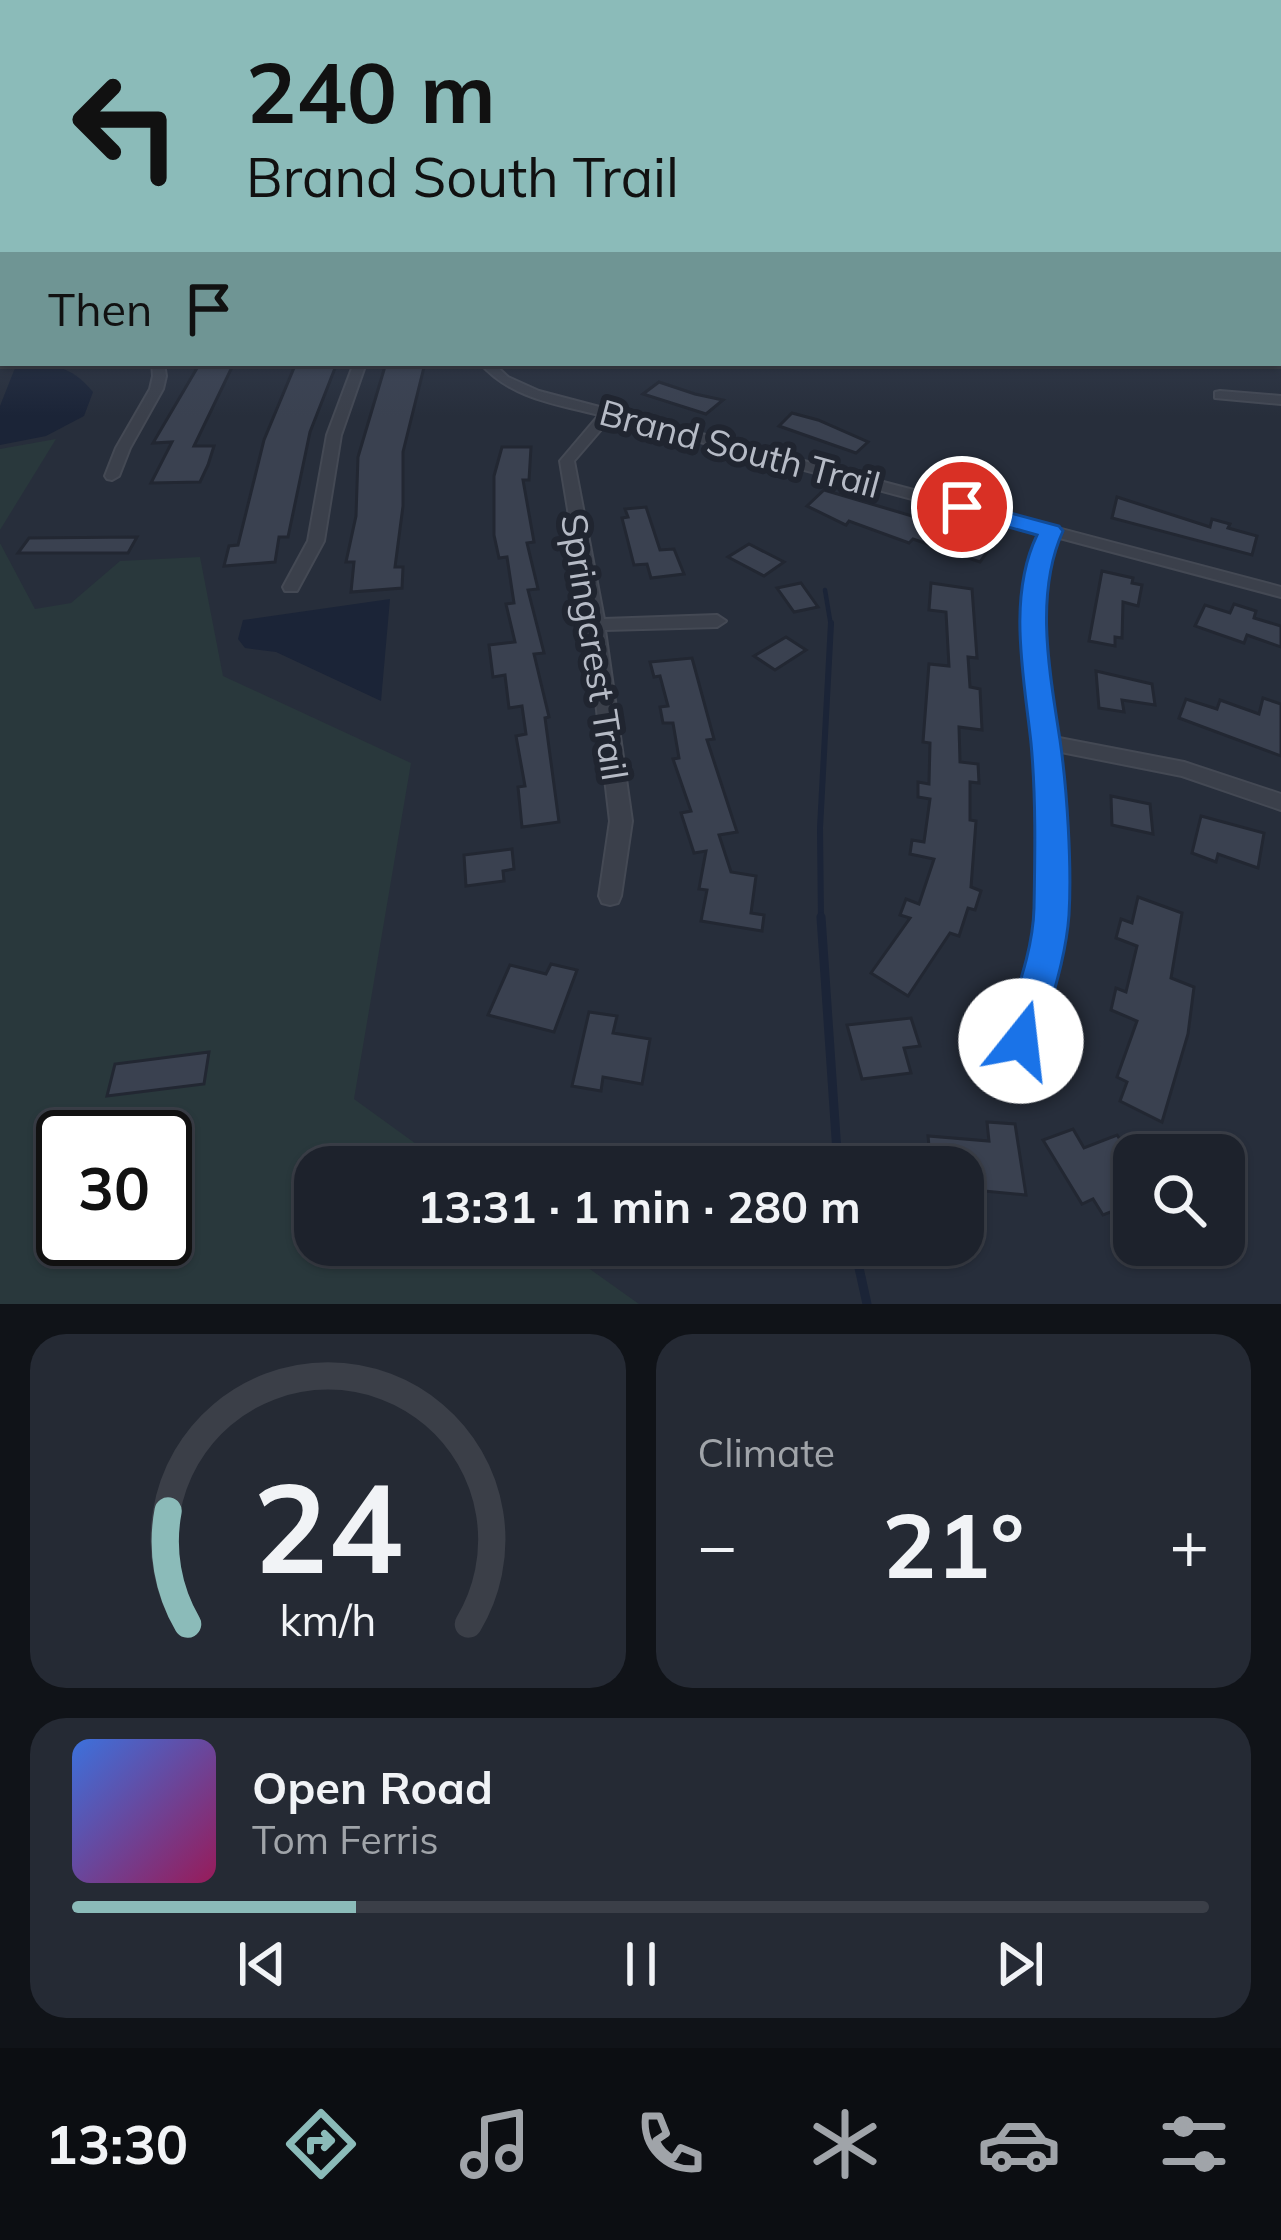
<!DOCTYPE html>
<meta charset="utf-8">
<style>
body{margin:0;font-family:Mulish,sans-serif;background:#252a34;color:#f1f3f6;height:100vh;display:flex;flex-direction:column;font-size:45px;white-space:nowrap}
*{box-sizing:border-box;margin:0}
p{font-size:39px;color:#a0a4a9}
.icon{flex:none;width:66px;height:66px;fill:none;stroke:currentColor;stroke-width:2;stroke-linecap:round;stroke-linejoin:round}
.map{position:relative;height:1304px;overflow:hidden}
.drawer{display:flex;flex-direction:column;gap:30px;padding:30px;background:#101318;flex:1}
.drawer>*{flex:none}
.top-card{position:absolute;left:0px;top:0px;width:1281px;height:366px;box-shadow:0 3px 9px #0004,0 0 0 3px #3b3f48;background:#8bbbb9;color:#111;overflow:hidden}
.controls{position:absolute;left:1113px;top:1134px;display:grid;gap:24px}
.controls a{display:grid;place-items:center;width:132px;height:132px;border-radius:24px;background:#1d222c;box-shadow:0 3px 9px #0004,0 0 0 3px #3b3f48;font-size:60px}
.speed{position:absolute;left:36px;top:1110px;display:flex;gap:24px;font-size:60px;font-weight:700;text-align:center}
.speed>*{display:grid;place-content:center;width:156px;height:156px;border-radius:50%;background:#1d222c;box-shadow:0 3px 9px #0004,0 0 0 3px #3b3f48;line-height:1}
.speed .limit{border:6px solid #111;border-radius:18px;background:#fff;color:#111}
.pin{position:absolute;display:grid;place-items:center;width:102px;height:102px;color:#fff;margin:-51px;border:6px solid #fff;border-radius:50%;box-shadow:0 3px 12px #0007}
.me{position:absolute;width:132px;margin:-66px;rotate:16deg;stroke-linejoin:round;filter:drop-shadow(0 0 9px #0008)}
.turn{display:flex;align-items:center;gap:42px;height:252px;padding:0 48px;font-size:54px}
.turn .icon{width:156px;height:156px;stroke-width:2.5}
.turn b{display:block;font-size:84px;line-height:102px}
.then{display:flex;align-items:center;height:114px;padding:0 48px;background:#0003;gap:24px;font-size:45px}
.big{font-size:90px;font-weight:700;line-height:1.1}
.drawer .card{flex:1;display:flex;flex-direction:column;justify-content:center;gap:18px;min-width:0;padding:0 42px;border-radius:36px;background:#252a34}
.drawer .dial{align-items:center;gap:0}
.dial svg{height:312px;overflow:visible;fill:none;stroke:#3b3f48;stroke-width:7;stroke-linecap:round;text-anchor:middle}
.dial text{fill:#f1f3f6;stroke:none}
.song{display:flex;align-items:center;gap:36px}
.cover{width:144px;height:144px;border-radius:18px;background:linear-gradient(135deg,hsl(220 70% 55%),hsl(330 70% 35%))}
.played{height:12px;border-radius:6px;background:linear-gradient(90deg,#8bbbb9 25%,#3b3f48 25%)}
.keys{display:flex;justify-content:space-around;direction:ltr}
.heat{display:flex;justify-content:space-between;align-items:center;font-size:66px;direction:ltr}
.drawer .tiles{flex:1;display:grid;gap:30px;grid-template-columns:1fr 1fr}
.card:last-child{grid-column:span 2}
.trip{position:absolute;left:294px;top:1146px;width:690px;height:120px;border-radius:36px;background:#1d222c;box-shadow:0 3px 9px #0004,0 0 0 3px #3b3f48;font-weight:700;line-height:120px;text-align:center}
.menu{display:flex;height:192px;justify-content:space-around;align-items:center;background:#0c0e12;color:#a0a4a9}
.menu .icon{width:84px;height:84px}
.menu .selected{color:#8bbbb9}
.menu b{font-size:54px;color:#f1f3f6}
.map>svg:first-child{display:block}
</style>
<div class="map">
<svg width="1281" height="1304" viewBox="0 0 1281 1304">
<rect width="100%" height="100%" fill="#272e3b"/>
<g fill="#29383c" fill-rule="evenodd">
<polygon points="56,439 0,530 0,449"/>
<path d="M0,543L35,609L71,603L120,561L200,557L223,676L411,763L354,1099L448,1167H315V1245H556L639,1304H0ZM63,1137H165V1239H63Z"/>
</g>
<g fill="#1b2437">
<path d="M17,363C50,363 71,365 93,392L84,416L46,436L0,445V406Z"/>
<polygon points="390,599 381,701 276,652 245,648 238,639 243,620"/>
</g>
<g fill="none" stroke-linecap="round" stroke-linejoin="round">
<polyline stroke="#1b2437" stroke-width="4.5" points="825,590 831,626"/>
<polyline stroke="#1b2437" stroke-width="6" points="821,920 820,828 831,623"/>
<g stroke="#1b2437" stroke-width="9">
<polyline points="821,917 838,1167"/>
<polyline points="854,1245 867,1304"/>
</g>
</g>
<g fill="#3a4150" stroke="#222732" stroke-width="3">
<polygon points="200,363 234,363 194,446 214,446 208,465 200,482 151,483 172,442 153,443"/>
<polygon points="296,363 337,363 310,432 288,537 279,537 275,562 224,566 229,546 238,545 264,440"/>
<polygon points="386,363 425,363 403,452 403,506 395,567 403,567 402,588 351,592 354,562 346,562 356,516 358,457"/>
<polygon points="659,382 695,394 723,400 706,414 643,394"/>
<polygon points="792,413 818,420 868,442 856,453 779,426"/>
<polygon points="502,447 531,447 529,480 523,480 534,542 527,543 538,589 528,590 544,653 534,654 549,717 545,718 559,822 522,827 518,787 525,786 516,736 526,734 522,706 509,708 505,675 493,677 489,645 515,642 506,604 514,603 507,557 499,558 494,535 494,476"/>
<polygon points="824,490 956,529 993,544 980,562 913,539 909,543 849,521 846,525 807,506"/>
<polygon points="1117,497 1210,527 1212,519 1230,524 1228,528 1257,536 1252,555 1112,518"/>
<polygon points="646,507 660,550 674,549 684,574 651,578 647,564 634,565 622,518 628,517 625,509"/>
<polygon points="137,537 128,553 18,553 29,538"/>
<polygon points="749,544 784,562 764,576 728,557"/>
<polygon points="1102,571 1133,578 1132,583 1142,585 1138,606 1123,602 1122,638 1115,637 1115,646 1089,641"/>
<polygon points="801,583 818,607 794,612 777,588"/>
<polygon points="931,583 972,589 977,658 968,657 970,687 980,689 982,730 959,727 960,762 978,764 979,783 970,782 970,820 976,821 971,887 981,891 975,910 968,908 959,936 950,933 908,996 871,973 910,918 900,915 906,899 919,904 934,859 910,854 912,840 924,842 930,799 918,797 918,782 929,784 930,743 923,742 929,664 949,666 946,612 929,610"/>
<polygon points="1234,604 1256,611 1254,618 1281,626 1281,647 1247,635 1244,643 1195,626 1205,605 1230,613"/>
<polygon points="786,637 806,650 775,670 754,656"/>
<polygon points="692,658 714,739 707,740 737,832 719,835 731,872 756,876 751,913 764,915 762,931 701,921 707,890 699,889 706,851 694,853 681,813 691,811 673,759 679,758 673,723 663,723 660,707 668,706 660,676 654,677 650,662"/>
<polygon points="1096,671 1152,684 1155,705 1122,700 1124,712 1099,708"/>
<polygon points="1263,698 1281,704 1281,756 1179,718 1186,699 1217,709 1220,700 1259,714"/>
<polygon points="1111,796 1150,804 1153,834 1112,825"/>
<polygon points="1201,816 1264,833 1258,868 1218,854 1216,862 1192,853"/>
<polygon points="512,849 514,869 503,871 504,881 466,886 464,855"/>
<polygon points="1138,897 1182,913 1171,978 1194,987 1188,1034 1162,1122 1120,1101 1127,1082 1117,1077 1137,1021 1111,1010 1116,988 1126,992 1137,946 1116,938 1121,919 1132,923"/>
<polygon points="551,964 577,970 554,1032 488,1015 510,965 546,974"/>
<polygon points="589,1012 617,1016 613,1033 650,1039 642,1084 603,1077 601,1091 572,1086"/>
<polygon points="911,1018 920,1046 904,1048 911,1073 862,1079 847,1025"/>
<polygon points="209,1052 204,1084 107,1096 115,1064"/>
<polygon points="987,1122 1015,1124 1026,1195 963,1189 963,1167 931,1167 928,1136 989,1141"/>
<polygon points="1073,1129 1084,1148 1117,1135 1134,1160 1134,1203 1103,1215 1093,1199 1082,1204 1043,1140"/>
</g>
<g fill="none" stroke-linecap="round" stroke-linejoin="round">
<defs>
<g id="minor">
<polygon points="1278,240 1281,241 1281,249 1278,248"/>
<polygon points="3,317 3,325 0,326 0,318"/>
<polygon points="3,344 3,352 0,353 0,345"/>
<polygon points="152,363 164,363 166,376 163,389 130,448 119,476 112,480 107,479 105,476 116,448 150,389 153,376"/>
<polygon points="354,363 366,363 341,435 324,541 297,591 285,591 283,587 308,541 327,435"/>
<path d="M480,363H493L508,377L539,391L1281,587V597L1056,537C1033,602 1044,670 1054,737L1184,762L1281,794V810L1182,776L1056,751C1068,851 1070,956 1029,1049L1020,1053L1011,1049L1007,1041C1018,1006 1031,971 1038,935C1046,885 1042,829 1039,779C1033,696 1011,614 1042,534L611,418L574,461L604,619L717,615L726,621L717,627L605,630L632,821L621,896L618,903L610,905L602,903L599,896L610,821L587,625L560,461L599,415C556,404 510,398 480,363Z"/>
<polygon points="1220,391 1281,396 1281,404 1215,398 1215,392"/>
</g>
</defs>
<use href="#minor" stroke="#444954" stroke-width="4"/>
<use href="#minor" fill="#3b404b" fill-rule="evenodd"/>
</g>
<linearGradient id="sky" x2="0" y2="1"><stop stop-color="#151920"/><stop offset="0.56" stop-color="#414c60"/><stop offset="1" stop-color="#414c60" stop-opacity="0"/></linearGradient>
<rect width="1281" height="416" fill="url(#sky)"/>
<path fill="#1a73e8" stroke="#114b97" stroke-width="3" d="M962,500L1059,526L1063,531C1034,595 1050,674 1060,740C1067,788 1072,866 1069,915C1066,958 1051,1000 1040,1041L1034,1053L1021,1058L1007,1053L1001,1041C1014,998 1033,953 1034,908C1035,854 1036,796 1031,743C1024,677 1007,597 1037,535L954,512L951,507Z"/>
<g text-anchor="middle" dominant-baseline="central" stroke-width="12" stroke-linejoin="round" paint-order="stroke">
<g font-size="36" fill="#b6bbc6" stroke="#202530">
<text transform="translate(740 448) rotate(15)">Brand South Trail</text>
<text transform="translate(595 647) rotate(81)">Springcrest Trail</text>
</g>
</g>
</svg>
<div class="controls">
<a><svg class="icon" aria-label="search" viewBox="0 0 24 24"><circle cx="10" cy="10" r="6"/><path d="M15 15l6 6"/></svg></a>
</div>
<div class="speed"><div class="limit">30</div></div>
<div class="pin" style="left:962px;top:507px;background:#d93025"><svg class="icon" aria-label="arrive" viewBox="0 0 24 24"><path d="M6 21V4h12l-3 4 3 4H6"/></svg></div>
<svg class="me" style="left:1021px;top:1041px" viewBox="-20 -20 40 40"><circle r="19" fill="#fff"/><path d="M0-13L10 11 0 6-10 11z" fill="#1a73e8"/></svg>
<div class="trip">13:31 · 1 min · 280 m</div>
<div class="top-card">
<div class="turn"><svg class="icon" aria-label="left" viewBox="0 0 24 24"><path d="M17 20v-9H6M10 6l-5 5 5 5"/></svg><div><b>240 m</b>Brand South Trail</div></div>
<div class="then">Then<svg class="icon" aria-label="arrive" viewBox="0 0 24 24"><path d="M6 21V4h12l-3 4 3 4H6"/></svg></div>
</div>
</div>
<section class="drawer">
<div class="tiles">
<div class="card dial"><svg viewBox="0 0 100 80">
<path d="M14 69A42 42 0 1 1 86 69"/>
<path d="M14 69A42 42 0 0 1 9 40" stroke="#8bbbb9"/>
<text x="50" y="56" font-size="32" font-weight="700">24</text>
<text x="50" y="72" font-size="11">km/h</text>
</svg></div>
<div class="card"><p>Climate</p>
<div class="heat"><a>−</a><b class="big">21°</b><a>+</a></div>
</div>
<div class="card">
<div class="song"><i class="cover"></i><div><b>Open Road</b><p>Tom Ferris</p></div></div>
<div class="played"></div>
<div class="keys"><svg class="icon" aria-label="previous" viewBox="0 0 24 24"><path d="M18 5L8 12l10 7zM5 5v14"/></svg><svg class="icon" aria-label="pause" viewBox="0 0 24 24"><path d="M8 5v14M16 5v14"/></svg><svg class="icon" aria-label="next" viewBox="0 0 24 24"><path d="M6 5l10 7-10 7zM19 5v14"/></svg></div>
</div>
</div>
</section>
<nav class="menu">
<b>13:30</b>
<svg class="icon selected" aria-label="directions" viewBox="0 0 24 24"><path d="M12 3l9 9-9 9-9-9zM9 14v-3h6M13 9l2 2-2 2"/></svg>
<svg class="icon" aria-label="music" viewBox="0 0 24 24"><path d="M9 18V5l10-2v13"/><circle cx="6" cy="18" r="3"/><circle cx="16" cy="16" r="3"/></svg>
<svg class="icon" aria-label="phone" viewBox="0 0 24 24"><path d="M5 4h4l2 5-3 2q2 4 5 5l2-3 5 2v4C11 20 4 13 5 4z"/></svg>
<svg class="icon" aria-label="climate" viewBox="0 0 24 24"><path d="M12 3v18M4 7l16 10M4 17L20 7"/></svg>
<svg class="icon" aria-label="car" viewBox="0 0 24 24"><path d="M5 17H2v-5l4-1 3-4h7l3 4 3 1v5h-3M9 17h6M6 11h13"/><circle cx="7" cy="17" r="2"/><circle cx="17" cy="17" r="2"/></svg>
<svg class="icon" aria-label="filters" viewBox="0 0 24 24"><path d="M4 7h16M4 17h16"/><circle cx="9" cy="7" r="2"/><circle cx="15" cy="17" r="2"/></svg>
</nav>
